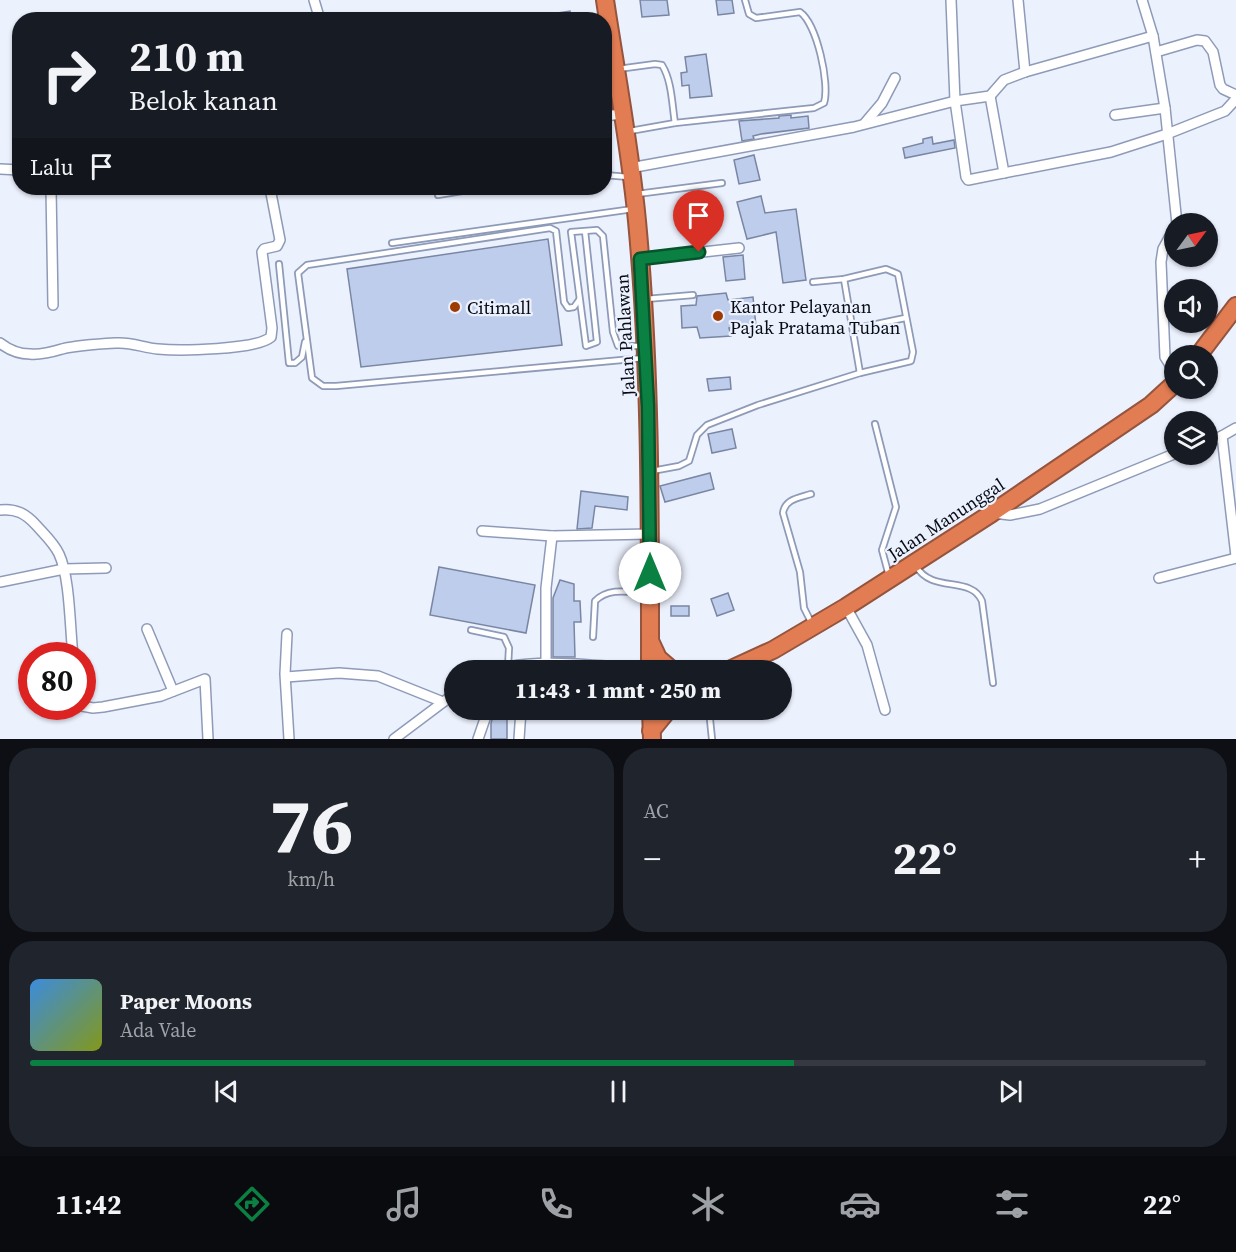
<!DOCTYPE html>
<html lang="id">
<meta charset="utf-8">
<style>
body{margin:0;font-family:"Source Serif 4",serif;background:#20242c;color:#f1f3f6;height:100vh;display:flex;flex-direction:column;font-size:22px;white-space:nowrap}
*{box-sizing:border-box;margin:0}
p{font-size:20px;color:#9ea1a6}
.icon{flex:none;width:33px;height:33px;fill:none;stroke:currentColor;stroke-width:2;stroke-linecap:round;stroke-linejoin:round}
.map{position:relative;height:739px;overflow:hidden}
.sheet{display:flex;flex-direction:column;gap:9px;padding:9px;background:#0d0f14;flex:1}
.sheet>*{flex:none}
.hud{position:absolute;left:12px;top:12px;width:600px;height:183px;border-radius:24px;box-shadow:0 2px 4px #0004;background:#171b24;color:#f1f3f6;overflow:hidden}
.needle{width:39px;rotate:57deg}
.buttons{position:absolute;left:1164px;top:213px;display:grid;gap:12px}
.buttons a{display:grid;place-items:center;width:54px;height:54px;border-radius:50%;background:#171b24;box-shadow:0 2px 4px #0004;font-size:30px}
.speed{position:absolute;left:18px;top:642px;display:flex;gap:12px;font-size:30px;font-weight:700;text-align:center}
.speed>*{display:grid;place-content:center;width:78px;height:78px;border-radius:50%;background:#171b24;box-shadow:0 2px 4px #0004;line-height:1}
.speed .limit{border:9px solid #d22;background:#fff;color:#111}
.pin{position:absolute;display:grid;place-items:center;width:51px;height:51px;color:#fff;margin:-62px -26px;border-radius:50% 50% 50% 0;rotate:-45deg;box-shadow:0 0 6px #0007}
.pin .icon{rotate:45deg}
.me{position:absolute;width:66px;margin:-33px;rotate:0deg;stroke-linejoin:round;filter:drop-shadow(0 0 4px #0008)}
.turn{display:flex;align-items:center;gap:21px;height:126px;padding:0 18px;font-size:27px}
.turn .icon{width:78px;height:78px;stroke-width:2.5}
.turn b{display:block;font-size:42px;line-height:51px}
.then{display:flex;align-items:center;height:57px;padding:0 18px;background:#0003;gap:12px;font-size:22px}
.big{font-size:45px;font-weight:800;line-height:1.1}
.sheet .card{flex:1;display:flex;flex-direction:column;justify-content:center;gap:9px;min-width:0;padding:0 21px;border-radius:24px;background:#20242c}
.sheet .dial{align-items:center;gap:0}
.dial b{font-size:78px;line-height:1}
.song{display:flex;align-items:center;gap:18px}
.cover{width:72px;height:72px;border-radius:9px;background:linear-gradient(135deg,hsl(210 70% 55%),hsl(70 70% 35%))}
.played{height:6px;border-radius:3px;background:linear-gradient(90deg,#0b8043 65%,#363941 65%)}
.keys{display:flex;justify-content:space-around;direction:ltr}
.heat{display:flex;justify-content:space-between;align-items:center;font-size:33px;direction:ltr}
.sheet .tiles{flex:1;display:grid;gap:9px;grid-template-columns:1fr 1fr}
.card:last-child{grid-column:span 2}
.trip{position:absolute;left:444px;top:660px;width:348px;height:60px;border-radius:30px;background:#171b24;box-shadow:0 2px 4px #0004;font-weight:800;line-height:60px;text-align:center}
.dock{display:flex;height:96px;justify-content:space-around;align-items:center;background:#090b0e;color:#9ea1a6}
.dock .icon{width:42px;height:42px}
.dock .on{color:#0b8043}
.dock b{font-size:27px;color:#f1f3f6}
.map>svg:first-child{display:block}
</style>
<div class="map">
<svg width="1236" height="739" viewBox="0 0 1236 739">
<rect width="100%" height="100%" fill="#ecf1fe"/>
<g fill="#bfcdec" stroke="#7986a3" stroke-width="1.5">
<polygon points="640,0 667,0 669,15 642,17"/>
<polygon points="716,0 732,0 734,13 718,15"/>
<polygon points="570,11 571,20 545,20 545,15"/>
<polygon points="706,54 712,96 690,98 689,85 682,86 681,73 687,72 685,57"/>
<polygon points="791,115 791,118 808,116 809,128 761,134 753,136 754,139 742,141 739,121 779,118 779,116"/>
<polygon points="932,137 933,144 954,140 955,148 905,158 903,148 923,143 923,139"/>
<polygon points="754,155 760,180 739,184 734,160"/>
<polygon points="761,196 765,213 796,209 806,280 783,283 776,232 747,239 737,202"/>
<polygon points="548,239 562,345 361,367 347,269"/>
<polygon points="743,255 745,279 726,281 723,257"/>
<polygon points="726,293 728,300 753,297 756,326 729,328 731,336 700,338 697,327 682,328 681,306 696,305 697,296"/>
<polygon points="730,377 731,389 709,391 707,379"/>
<polygon points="732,429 736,448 712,453 708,434"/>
<polygon points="710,473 714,489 665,502 660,486"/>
<polygon points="581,491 628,497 627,510 595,506 592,528 577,529"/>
<polygon points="439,567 535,585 526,633 430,615"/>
<polygon points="560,580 574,584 574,601 580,601 581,622 574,622 575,657 553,657 553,598"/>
<polygon points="728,593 734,610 717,616 711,599"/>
<rect x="671" y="606" width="18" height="10"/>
<polygon points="495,710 507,710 507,739 491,739 491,723"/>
</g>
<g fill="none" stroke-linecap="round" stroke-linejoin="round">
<defs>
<g id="lane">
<path d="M618,69L655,64L662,65C672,81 672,105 675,123"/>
<path d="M630,131L675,123L814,108L824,103C830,84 817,24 800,12L756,18L749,14L745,0"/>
<polyline points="604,175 629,177"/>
<polyline points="637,194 722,183"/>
<polyline points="438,195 480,188"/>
<polyline points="585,231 597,342 586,346 571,232 597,230 603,236 613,332 618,346 643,346"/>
<polyline points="392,243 633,209"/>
<polyline points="279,264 289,363 295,363 302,357 305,342"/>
<polyline points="844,279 860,373"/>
<polyline points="646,299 693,295"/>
<polyline points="579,300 574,307 568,308 564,302 556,231 550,228 307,265 298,273 312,378 323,386 336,386 644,358"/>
<polyline points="853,329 905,318"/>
<polyline points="875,424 896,507 882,550 889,576"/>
<polyline points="652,471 679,466 689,461 697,435 707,425 758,405 860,373 911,361 913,352 898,274 886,269 844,279 813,282"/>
<path d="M916,566C932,594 971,575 982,601L993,683"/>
<path d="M811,622L804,608L800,572L783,513C785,499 799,498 811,494"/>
<polyline points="471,630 504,637 509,648 508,667"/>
<path d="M593,637L595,601C609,587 629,592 647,593"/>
<polyline points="709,710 712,739"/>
</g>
<g id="street">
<polyline points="314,0 320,20"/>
<polyline points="951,0 955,101 966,177 968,180 1111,152 1167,134 1225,111 1236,99"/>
<polyline points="1018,0 1025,72"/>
<polyline points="1153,36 1165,108 1177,224"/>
<polyline points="1156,52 1197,40 1205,41 1213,52 1220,85 1223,89 1236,95"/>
<polyline points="990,96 1004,173"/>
<polyline points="1115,115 1165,108"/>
<polyline points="604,116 622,114"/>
<polyline points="865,123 882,103 895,78"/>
<polyline points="630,168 854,127 955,101 990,96 1004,80 1025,72 1153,36 1142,0"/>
<polyline points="0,169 20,170"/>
<polyline points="51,188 53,305"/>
<polyline points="1174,229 1163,249 1161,262 1165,357 1174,371"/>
<polyline points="640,259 739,248"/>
<path d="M0,343C9,350 19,354 30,354C40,355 52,352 62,349C79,345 99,344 117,343C132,342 144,348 158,349C179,351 256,350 271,337L272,328L262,252L264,249L277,246L280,240L270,188"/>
<polyline points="1222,436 1236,556"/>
<polyline points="1208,442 1222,436 1236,428"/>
<path d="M0,510C16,508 26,514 36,525C44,534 54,543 59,554C70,577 70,629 73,656"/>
<polyline points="993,513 1010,515 1040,509 1174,454"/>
<polyline points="482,531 552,536 650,534"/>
<polyline points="1159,578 1236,558"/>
<polyline points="0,582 64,569 106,568"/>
<polyline points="846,607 867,645 885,710"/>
<polyline points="147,629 173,691"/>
<polyline points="287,634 285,674 289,739"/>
<polyline points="546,664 546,588 552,536"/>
<path d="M499,670C534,656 610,668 650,669"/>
<polyline points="286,677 339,673 378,676 443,702"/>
<polyline points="82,706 93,708 103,707 161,696 205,679 208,739"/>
<polyline points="394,739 454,694"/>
<polyline points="478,739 488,710"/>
<polyline points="519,739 521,710"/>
</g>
<g id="highway">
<path d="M605,0C616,73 630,147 637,221C651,370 650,520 650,670"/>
<polyline points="1198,356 1236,306"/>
<polyline points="651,643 658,658 672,670"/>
<polyline points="729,670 773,650 846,607 992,513 1151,405 1174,384"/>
<polyline points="651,710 652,739"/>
<polyline points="651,731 668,710"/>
</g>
</defs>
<use href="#lane" stroke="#8e9bb8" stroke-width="8"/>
<use href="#street" stroke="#8e9bb8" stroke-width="12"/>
<use href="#highway" stroke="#95543d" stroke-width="20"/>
<use href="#lane" stroke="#fff" stroke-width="4.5"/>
<use href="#street" stroke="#fff" stroke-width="9"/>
<use href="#highway" stroke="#e17c53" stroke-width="16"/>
</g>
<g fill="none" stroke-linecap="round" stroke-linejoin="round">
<defs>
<polyline id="route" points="650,573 648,406 640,259 699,252"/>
</defs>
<use href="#route" stroke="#07532c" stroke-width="15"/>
<use href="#route" stroke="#0b8043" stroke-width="10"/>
</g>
<g fill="#9e3b02" stroke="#ecf1fe" stroke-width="2">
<circle cx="455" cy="307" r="6"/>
<circle cx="718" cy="316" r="6"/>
</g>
<g text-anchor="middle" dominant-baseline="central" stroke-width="4.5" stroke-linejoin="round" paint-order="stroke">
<g font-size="18" fill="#070b15" stroke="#ecf1fe" text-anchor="start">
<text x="730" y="306">Kantor Pelayanan<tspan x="730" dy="21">Pajak Pratama Tuban</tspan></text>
<text x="467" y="307">Citimall</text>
</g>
<g font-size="18" fill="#070b15" stroke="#ecf1fe">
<text transform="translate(625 335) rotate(-93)">Jalan Pahlawan</text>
<text transform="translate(946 519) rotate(-33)">Jalan Manunggal</text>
</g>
</g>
</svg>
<div class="buttons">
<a><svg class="needle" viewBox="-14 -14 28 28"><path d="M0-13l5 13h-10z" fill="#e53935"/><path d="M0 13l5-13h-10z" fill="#9ea1a6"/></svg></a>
<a><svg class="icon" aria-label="sound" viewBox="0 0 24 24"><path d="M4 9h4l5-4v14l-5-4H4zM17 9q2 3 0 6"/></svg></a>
<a><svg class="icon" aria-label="search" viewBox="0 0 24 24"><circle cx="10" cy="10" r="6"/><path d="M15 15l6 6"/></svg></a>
<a><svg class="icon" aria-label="layers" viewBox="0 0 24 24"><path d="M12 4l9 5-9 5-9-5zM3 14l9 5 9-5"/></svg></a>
</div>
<div class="speed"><div class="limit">80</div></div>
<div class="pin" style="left:699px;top:252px;background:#d93025"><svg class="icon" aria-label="arrive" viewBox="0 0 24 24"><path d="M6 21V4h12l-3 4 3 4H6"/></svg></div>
<svg class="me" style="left:650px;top:573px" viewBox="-20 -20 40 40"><circle r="19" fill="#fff"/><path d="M0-13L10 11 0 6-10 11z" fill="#0b8043"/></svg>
<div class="trip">11:43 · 1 mnt · 250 m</div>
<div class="hud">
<div class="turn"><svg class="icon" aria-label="right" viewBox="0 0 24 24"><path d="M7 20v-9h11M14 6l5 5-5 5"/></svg><div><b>210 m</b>Belok kanan</div></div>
<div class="then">Lalu<svg class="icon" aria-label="arrive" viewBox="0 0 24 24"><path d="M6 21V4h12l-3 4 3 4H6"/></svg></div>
</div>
</div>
<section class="sheet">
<div class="tiles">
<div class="card dial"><b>76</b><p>km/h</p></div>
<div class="card"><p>AC</p>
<div class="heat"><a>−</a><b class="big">22°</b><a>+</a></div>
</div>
<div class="card">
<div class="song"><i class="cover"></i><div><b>Paper Moons</b><p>Ada Vale</p></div></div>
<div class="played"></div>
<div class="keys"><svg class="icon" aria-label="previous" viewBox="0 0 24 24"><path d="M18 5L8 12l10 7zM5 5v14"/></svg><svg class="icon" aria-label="pause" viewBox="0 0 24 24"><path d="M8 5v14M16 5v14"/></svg><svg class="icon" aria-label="next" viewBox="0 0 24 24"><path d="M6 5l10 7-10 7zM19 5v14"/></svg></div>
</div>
</div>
</section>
<nav class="dock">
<b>11:42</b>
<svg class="icon on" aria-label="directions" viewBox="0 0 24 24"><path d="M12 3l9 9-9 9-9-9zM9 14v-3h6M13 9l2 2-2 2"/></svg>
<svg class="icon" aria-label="music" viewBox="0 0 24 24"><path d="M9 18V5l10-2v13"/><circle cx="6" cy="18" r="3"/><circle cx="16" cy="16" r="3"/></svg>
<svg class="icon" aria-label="phone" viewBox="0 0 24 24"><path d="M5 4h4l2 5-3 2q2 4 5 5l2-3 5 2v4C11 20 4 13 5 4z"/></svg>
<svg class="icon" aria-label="climate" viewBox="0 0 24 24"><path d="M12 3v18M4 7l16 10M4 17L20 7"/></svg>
<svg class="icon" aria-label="car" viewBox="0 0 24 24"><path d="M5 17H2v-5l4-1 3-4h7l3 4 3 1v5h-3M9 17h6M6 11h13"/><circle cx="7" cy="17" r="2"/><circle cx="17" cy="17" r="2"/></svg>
<svg class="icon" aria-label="filters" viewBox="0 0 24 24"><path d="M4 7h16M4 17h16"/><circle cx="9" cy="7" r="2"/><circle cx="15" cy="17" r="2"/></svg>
<b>22°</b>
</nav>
